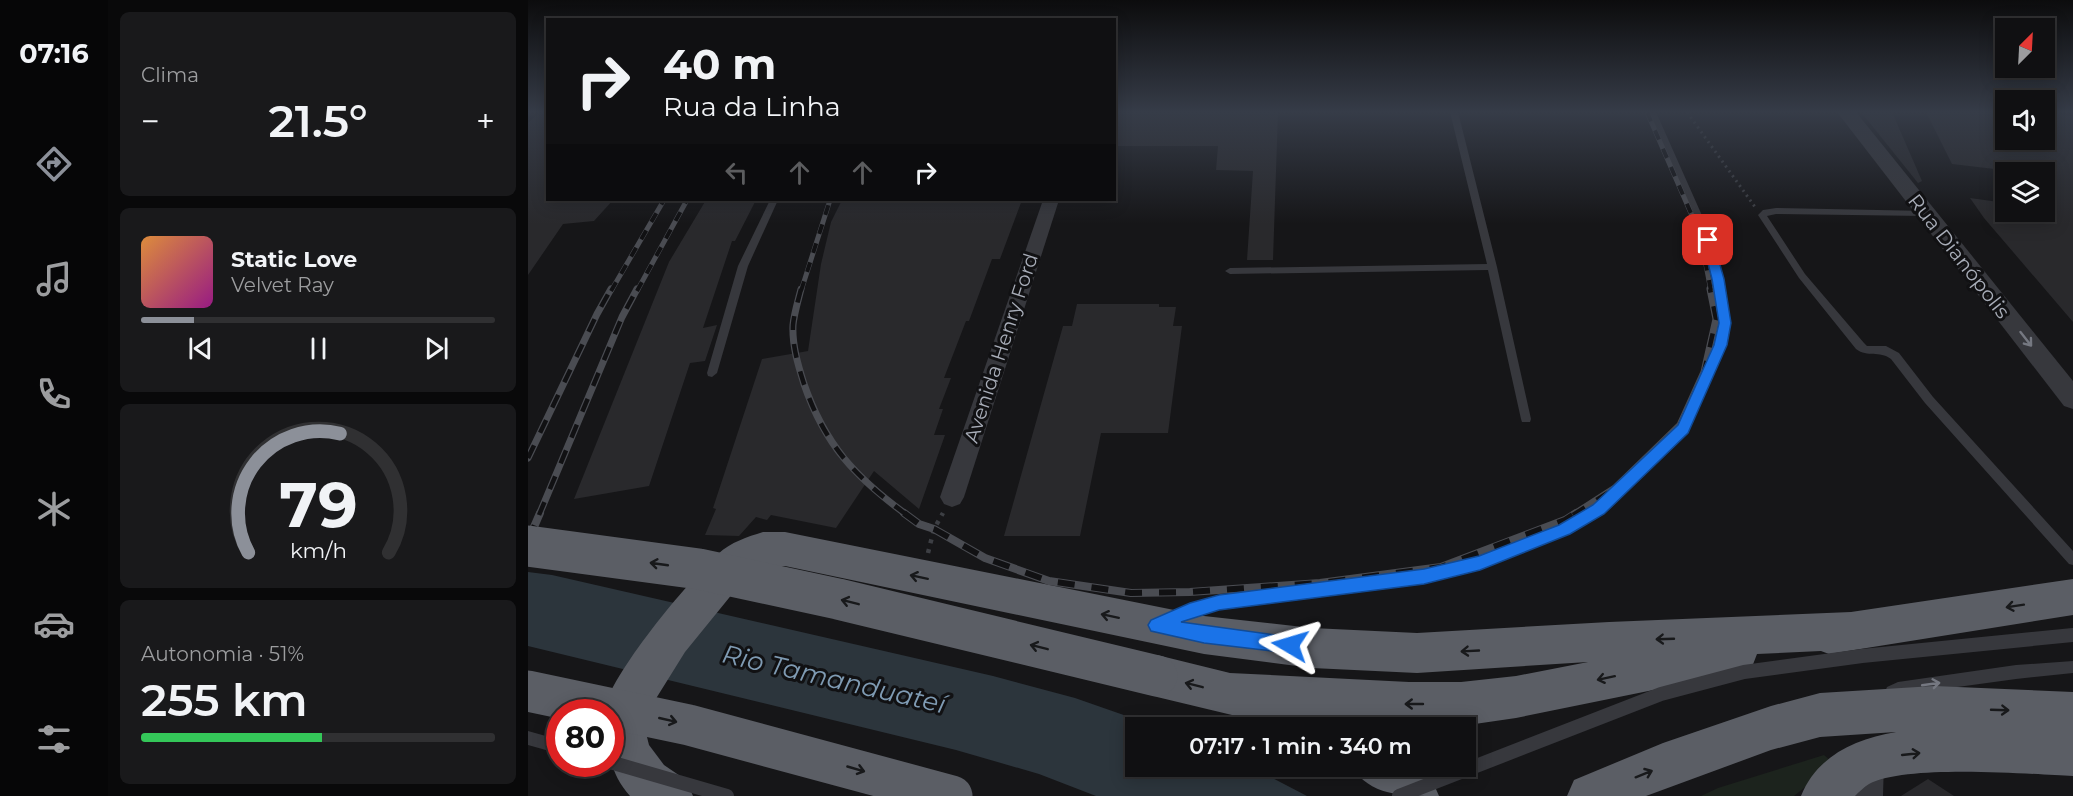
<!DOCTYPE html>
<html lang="pt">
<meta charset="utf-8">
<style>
body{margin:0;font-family:Montserrat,sans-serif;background:#19191b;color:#f1f3f6;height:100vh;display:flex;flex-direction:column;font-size:22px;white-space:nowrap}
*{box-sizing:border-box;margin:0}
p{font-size:20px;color:#9c9d9f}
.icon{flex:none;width:33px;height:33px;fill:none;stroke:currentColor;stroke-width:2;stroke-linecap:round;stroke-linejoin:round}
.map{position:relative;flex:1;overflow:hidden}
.side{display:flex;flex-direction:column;gap:12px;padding:12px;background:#09090a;width:420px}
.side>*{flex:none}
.guide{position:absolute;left:18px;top:18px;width:570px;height:183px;border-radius:0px;box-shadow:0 3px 15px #0003,0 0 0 2px #303032;background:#101012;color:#f1f3f6;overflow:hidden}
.needle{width:39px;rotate:24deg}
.fabs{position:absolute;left:1467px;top:18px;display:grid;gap:12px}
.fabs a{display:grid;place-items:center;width:60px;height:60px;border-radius:0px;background:#101012;box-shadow:0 3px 15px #0003,0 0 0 2px #303032;font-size:30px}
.speed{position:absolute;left:18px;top:699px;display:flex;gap:12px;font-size:30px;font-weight:700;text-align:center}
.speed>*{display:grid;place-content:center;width:78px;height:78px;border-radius:50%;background:#101012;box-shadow:0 3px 15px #0003,0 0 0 2px #303032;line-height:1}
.speed .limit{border:9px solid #d22;background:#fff;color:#111}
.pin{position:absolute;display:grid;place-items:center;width:51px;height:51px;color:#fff;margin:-26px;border-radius:12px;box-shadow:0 3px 9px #0006}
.me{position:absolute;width:66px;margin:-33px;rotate:277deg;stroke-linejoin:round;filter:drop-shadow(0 0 4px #0008)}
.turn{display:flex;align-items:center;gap:21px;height:126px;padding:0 18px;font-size:27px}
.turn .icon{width:78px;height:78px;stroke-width:2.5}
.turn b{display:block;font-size:42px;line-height:51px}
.lanes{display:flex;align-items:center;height:57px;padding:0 18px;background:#0003;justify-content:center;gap:30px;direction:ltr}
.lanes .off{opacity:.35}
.big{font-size:45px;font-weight:600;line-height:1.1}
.side .widget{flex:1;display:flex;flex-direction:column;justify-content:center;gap:9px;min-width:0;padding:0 21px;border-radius:9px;background:#19191b}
.side .dial{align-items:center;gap:0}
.dial svg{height:156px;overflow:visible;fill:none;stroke:#303032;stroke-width:7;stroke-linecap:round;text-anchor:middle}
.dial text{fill:#f1f3f6;stroke:none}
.song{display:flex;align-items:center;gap:18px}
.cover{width:72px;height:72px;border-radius:9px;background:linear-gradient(135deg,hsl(30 70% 55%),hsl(310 70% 35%))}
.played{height:6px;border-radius:3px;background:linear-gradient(90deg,#8c9099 15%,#303032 15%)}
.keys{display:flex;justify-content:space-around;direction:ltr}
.heat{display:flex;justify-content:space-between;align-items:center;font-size:33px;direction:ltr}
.charge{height:9px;border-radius:4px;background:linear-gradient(90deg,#34c759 51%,#303032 0)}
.trip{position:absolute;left:597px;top:717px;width:351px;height:60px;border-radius:0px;background:#101012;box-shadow:0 3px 15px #0003,0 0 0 2px #303032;font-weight:600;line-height:60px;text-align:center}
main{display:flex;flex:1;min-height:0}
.tabs{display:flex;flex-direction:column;width:108px;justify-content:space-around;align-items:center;background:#060607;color:#9c9d9f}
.tabs .icon{width:42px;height:42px}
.tabs .selected{color:#8c9099}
.tabs b{font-size:27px;color:#f1f3f6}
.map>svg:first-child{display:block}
</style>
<main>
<nav class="tabs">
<b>07:16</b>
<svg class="icon selected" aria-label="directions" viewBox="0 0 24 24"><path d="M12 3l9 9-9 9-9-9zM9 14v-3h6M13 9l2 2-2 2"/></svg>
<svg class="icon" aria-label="music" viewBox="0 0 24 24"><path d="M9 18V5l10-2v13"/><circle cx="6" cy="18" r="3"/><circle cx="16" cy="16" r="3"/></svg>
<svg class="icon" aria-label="phone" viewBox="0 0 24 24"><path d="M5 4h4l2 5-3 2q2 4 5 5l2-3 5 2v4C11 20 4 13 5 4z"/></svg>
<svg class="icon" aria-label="climate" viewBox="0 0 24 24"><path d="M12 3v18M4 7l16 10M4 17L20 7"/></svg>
<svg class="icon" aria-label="car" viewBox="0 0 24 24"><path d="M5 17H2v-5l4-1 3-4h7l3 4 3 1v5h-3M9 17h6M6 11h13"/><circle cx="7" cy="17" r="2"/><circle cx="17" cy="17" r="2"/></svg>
<svg class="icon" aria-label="filters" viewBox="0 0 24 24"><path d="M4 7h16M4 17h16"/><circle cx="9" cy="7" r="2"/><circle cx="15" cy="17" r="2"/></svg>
</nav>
<section class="side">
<div class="widget"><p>Clima</p>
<div class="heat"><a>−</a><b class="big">21.5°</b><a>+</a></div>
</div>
<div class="widget">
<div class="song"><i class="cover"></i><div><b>Static Love</b><p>Velvet Ray</p></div></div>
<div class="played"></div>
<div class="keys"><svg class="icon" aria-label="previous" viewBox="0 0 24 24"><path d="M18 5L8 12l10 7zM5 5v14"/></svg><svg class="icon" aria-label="pause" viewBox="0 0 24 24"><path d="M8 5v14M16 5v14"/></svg><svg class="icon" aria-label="next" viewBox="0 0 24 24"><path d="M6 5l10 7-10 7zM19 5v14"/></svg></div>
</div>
<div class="widget dial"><svg viewBox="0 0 100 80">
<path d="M14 69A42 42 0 1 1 86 69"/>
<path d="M14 69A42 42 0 0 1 61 8" stroke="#8c9099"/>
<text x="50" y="56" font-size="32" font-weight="700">79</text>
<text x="50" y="72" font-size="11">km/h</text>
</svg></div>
<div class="widget"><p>Autonomia · 51%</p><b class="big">255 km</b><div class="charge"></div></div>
</section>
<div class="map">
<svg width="1545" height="796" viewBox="0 0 1545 796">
<rect width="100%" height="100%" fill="#161618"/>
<polygon fill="#1c231d" points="1296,755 1306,764 1266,796 1173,796 1190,788"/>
<polygon fill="#2c353c" points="0,572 24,575 465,676 547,698 630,727 608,728 608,766 723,767 779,796 568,796 511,774 428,750 0,646"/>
<g fill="#29292c">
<polygon points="12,112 20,112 20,200 85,200 66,221 35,224 0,275 0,123"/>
<polygon points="592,112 750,112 745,260 719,260 725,171 688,170 690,146 586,146 586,123 589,123"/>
<polygon points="1333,112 1364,112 1394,181 1390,183"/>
<polygon points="1398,112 1478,112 1478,140 1516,140 1516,112 1545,116 1545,322 1456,218 1442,198 1478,203 1478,212 1522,212 1516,197 1516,172 1492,172 1424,164"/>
<polygon points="178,200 228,200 207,241 204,241 175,328 189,325 177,361 162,363 121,486 46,499 141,262"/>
<polygon points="314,200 494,200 472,259 464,259 441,321 438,321 416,378 423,378 411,409 415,409 406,435 417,435 391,509 346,471 308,528 243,515 239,520 228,517 211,536 177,535 188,509 185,508 234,359 280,351 293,264 303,222"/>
<polygon points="549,304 631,304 631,307 648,307 645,326 654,326 640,433 573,433 552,536 476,536 535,326 544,326"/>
<polygon points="1400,779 1426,796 1373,796"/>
</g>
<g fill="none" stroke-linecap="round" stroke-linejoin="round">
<polyline stroke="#3d3f44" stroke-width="3" stroke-dasharray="2 4" stroke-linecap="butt" points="1159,112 1227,207"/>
<polyline stroke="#3d3f44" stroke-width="4.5" stroke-dasharray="4 6" stroke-linecap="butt" points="400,553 406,529 415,513"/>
<g fill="#37383d" fill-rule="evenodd">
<polygon points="922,112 930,112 969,267 1003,419 1002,422 994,422 993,419 960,270 702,274 697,271 702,268 959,264"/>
<polygon points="1120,112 1128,112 1180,229 1195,279 1202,323 1197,345 1159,432 1075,512 1040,533 956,567 896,582 691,609 647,623 642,621 641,617 642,613 691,597 896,570 951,558 1032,525 1067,506 1151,426 1187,345 1192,323 1185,279 1172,229"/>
<polygon points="242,200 250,200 220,266 189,373 184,377 180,376 179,373 210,266"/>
<path d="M1248,208L1400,211V215L1397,216L1248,214L1239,216L1277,274L1336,343L1339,346H1358L1371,353L1405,397L1545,551V565L1541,564L1397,403L1363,359C1351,350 1340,358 1328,349L1271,278L1230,215L1235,210Z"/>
<polygon points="1545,661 1545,673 1488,679 1371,695 1364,699 1359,697 1357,692 1359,687 1370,682 1488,665"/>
<polygon points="0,731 32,740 32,754 0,745"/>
</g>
<g fill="#37383d" fill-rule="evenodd">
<polygon points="515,200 531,200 436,497 432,504 424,507 416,504 412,497"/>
<polygon points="1342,746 1352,750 1356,760 1355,796 1325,796 1328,760 1332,750"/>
</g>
<polygon fill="#37383d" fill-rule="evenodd" points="1309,112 1328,112 1545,381 1545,409 1536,406"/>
<g fill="#5b5e65" fill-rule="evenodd">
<path d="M235,532H257L676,616L784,628L889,633L1081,622L1323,612L1545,579V615L1301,654L1293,651L1229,654L1224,667L1209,673L988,718L933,726H881L795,721L798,728H726L704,715L629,697L614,691L608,676L614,661L629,655L702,673L881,682H933L988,676L1060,662L889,673L784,668L676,654L257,566H235L218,577L157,652L119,713L118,733L121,745L136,765L158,780L165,796H102C77,767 82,748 82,712H75C82,675 160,581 190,554C203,542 219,537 235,532Z"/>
<path d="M1406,686L1545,692V776C1500,774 1378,764 1341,784C1336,787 1331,792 1327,796H1273C1289,756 1327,739 1368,732L1292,737L1243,750L1118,796H1039L1046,780L1135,743L1243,706L1292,693Z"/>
<path d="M824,766H886L904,780L911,796C874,796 841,796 824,766Z"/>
</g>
<defs>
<g id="rail-far2">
<polyline points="1119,112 1172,234 1183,291"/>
<polyline points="83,291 136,200"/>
<polyline points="109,291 159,200"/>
<polyline points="273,291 302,200"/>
</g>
<g id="rail-far1">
<path d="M273,289C270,301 266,314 265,325C264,345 270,365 276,384C297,445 327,477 379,515"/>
<polyline points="0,458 69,314 83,289"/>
<polyline points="11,515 94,317 109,289"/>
<polyline points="1045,515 1087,488 1152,425 1176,372 1188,319 1182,289"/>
</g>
<g id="rail">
<polyline points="376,513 391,524 406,529 457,558 521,581 603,593 662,592 792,583 913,567 1037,520 1048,513"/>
<polyline points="0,541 12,513"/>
</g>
</defs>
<use href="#rail-far2" stroke="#4a4c52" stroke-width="5"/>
<use href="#rail-far1" stroke="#4a4c52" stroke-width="7"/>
<use href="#rail" stroke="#4a4c52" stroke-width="8"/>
<use href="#rail-far2" stroke="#111113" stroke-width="4" stroke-dasharray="10" stroke-linecap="butt"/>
<use href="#rail-far1" stroke="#111113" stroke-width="4.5" stroke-dasharray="14" stroke-linecap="butt"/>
<use href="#rail" stroke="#111113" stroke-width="6" stroke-dasharray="17" stroke-linecap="butt"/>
<g stroke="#37383d" stroke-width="14">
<polyline points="82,762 199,796"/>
<polyline points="871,796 1133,694 1216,672 1334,656 1545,635"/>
</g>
<g stroke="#5b5e65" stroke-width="41">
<polyline points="0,546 171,569 310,599 629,676"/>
<polyline points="0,691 161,725 424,796"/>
</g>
</g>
<defs><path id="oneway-shaft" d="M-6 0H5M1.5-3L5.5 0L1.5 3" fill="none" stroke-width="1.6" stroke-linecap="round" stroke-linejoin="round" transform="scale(1.5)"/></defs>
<g stroke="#757881">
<use href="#oneway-shaft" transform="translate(1498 339) rotate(52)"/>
<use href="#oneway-shaft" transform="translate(1403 684) rotate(-8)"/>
</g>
<g stroke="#18191b">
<use href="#oneway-shaft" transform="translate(131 564) rotate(-172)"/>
<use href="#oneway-shaft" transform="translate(391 577) rotate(-168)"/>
<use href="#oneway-shaft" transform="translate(322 602) rotate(-166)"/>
<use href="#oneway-shaft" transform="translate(1487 606) rotate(171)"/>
<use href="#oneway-shaft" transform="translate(582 616) rotate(-168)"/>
<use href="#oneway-shaft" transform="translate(1137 639) rotate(178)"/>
<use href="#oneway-shaft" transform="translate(511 647) rotate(-166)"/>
<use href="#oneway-shaft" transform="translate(942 651) rotate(177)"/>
<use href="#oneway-shaft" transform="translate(1078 678) rotate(168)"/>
<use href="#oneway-shaft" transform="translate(666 685) rotate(-166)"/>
<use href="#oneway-shaft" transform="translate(886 704) rotate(-180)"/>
<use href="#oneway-shaft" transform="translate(1472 710) rotate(2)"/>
<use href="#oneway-shaft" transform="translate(140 720) rotate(13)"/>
<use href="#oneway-shaft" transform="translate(1383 754) rotate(-6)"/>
<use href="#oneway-shaft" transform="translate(328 769) rotate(16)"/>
<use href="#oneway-shaft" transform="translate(1116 774) rotate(-22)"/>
</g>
<linearGradient id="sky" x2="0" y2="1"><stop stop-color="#0c0c0d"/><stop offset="0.5" stop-color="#363c48"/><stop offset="1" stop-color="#363c48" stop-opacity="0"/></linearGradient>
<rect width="1545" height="224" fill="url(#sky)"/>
<polygon fill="#1a73e8" stroke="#114b97" stroke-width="1.5" points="1180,236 1185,240 1196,279 1203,323 1199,345 1160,433 1076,514 1042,534 952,570 896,584 691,610 653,622 762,637 768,640 771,645 768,651 762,653 676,643 623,631 620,625 623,620 662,603 691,595 896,569 951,556 1031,525 1065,505 1150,425 1186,345 1191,323 1184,279 1174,240"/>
<g text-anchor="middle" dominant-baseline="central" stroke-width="6" stroke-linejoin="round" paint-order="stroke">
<g font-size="20" fill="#a8adb8" stroke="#111113">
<text transform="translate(1431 256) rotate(52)">Rua Dianópolis</text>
<text transform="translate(473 348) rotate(-72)">Avenida Henry Ford</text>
</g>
<g font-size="26" font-style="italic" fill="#7f9bb3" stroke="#111113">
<text transform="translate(306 679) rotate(13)">Rio Tamanduateí</text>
</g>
</g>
</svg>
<div class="fabs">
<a><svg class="needle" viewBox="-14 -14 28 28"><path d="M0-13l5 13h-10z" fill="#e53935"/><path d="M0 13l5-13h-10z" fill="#9c9d9f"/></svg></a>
<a><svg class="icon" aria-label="sound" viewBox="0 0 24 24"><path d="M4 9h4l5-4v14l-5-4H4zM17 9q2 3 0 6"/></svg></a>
<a><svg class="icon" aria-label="layers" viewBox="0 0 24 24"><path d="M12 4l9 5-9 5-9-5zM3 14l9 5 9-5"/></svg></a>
</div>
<div class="speed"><div class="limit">80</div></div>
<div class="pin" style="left:1180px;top:240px;background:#d93025"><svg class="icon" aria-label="arrive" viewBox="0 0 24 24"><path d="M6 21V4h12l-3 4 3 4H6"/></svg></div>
<svg class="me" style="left:762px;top:645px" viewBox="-20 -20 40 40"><path d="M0-17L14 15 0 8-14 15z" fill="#1a73e8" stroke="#fff" stroke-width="4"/></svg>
<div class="trip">07:17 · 1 min · 340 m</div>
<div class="guide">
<div class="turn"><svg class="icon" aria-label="right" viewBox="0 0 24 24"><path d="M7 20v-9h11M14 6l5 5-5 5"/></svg><div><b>40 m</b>Rua da Linha</div></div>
<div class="lanes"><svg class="icon off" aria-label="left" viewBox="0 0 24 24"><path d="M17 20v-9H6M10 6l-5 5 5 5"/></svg><svg class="icon off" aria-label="ahead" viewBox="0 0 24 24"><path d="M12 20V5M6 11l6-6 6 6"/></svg><svg class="icon off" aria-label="ahead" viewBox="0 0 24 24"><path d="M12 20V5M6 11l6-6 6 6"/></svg><svg class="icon" aria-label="right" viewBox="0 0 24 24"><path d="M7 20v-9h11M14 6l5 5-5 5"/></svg></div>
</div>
</div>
</main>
